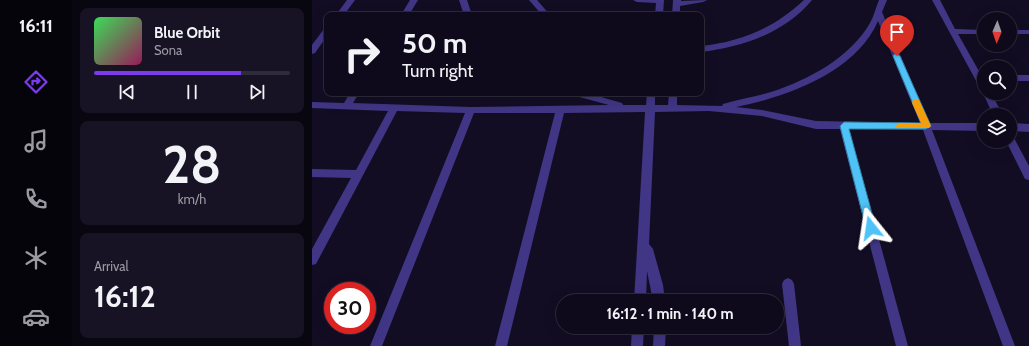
<!DOCTYPE html>
<meta charset="utf-8">
<style>
body{margin:0;font-family:Cabin,sans-serif;background:#171324;color:#f1f3f6;height:100vh;display:flex;flex-direction:column;font-size:15px;white-space:nowrap}
*{box-sizing:border-box;margin:0}
p{font-size:13px;color:#9b9aa3}
.icon{flex:none;width:22px;height:22px;fill:none;stroke:currentColor;stroke-width:2;stroke-linecap:round;stroke-linejoin:round}
.map{position:relative;flex:1;overflow:hidden}
.sheet{display:flex;flex-direction:column;gap:8px;padding:8px;background:#08060f;width:240px}
.sheet>*{flex:none}
.hud{position:absolute;left:12px;top:12px;width:380px;height:84px;border-radius:8px;box-shadow:0 4px 16px #0002,0 0 0 1px #2e2b3a;background:#0e0a1b;color:#f1f3f6;overflow:hidden}
.needle{width:26px;rotate:182deg}
.tools{position:absolute;left:665px;top:12px;display:grid;gap:8px}
.tools a{display:grid;place-items:center;width:40px;height:40px;border-radius:50%;background:#0e0a1b;box-shadow:0 4px 16px #0002,0 0 0 1px #2e2b3a;font-size:20px}
.speed{position:absolute;left:12px;top:282px;display:flex;gap:8px;font-size:20px;font-weight:700;text-align:center}
.speed>*{display:grid;place-content:center;width:52px;height:52px;border-radius:50%;background:#0e0a1b;box-shadow:0 4px 16px #0002,0 0 0 1px #2e2b3a;line-height:1}
.speed .limit{border:6px solid #d22;background:#fff;color:#111}
.pin{position:absolute;display:grid;place-items:center;width:34px;height:34px;color:#fff;margin:-41px -17px;border-radius:50% 50% 50% 0;rotate:-45deg;box-shadow:0 0 4px #0007}
.pin .icon{rotate:45deg}
.me{position:absolute;width:44px;margin:-22px;rotate:345deg;stroke-linejoin:round;filter:drop-shadow(0 0 3px #0008)}
.turn{display:flex;align-items:center;gap:14px;height:84px;padding:0 12px;font-size:18px}
.turn .icon{width:52px;height:52px;stroke-width:2.5}
.turn b{display:block;font-size:28px;line-height:34px}
.big{font-size:30px;font-weight:700;line-height:1.1}
.sheet .tile{flex:1;display:flex;flex-direction:column;justify-content:center;gap:6px;min-width:0;padding:0 14px;border-radius:8px;background:#171324}
.sheet .dial{align-items:center;gap:0}
.dial b{font-size:52px;line-height:1}
.song{display:flex;align-items:center;gap:12px}
.cover{width:48px;height:48px;border-radius:6px;background:linear-gradient(135deg,hsl(130 70% 55%),hsl(330 70% 35%))}
.played{height:4px;border-radius:2px;background:linear-gradient(90deg,#7c3aed 75%,#2e2b3a 75%)}
.keys{display:flex;justify-content:space-around;direction:ltr}
.trip{position:absolute;left:244px;top:294px;width:228px;height:40px;border-radius:20px;background:#0e0a1b;box-shadow:0 4px 16px #0002,0 0 0 1px #2e2b3a;font-weight:700;line-height:40px;text-align:center}
main{display:flex;flex:1;min-height:0}
.menu{display:flex;flex-direction:column;width:72px;justify-content:space-around;align-items:center;background:#06040b;color:#9b9aa3}
.menu .icon{width:28px;height:28px}
.menu .current{color:#7c3aed}
.menu b{font-size:18px;color:#f1f3f6}
.map>svg:first-child{display:block}
</style>
<main>
<nav class="menu">
<b>16:11</b>
<svg class="icon current" aria-label="directions" viewBox="0 0 24 24"><path d="M12 3l9 9-9 9-9-9zM9 14v-3h6M13 9l2 2-2 2"/></svg>
<svg class="icon" aria-label="music" viewBox="0 0 24 24"><path d="M9 18V5l10-2v13"/><circle cx="6" cy="18" r="3"/><circle cx="16" cy="16" r="3"/></svg>
<svg class="icon" aria-label="phone" viewBox="0 0 24 24"><path d="M5 4h4l2 5-3 2q2 4 5 5l2-3 5 2v4C11 20 4 13 5 4z"/></svg>
<svg class="icon" aria-label="climate" viewBox="0 0 24 24"><path d="M12 3v18M4 7l16 10M4 17L20 7"/></svg>
<svg class="icon" aria-label="car" viewBox="0 0 24 24"><path d="M5 17H2v-5l4-1 3-4h7l3 4 3 1v5h-3M9 17h6M6 11h13"/><circle cx="7" cy="17" r="2"/><circle cx="17" cy="17" r="2"/></svg>
</nav>
<section class="sheet">
<div class="tile">
<div class="song"><i class="cover"></i><div><b>Blue Orbit</b><p>Sona</p></div></div>
<div class="played"></div>
<div class="keys"><svg class="icon" aria-label="previous" viewBox="0 0 24 24"><path d="M18 5L8 12l10 7zM5 5v14"/></svg><svg class="icon" aria-label="pause" viewBox="0 0 24 24"><path d="M8 5v14M16 5v14"/></svg><svg class="icon" aria-label="next" viewBox="0 0 24 24"><path d="M6 5l10 7-10 7zM19 5v14"/></svg></div>
</div>
<div class="tile dial"><b>28</b><p>km/h</p></div>
<div class="tile"><p>Arrival</p><b class="big">16:12</b></div>
</section>
<div class="map">
<svg width="717" height="346" viewBox="0 0 717 346">
<rect width="100%" height="100%" fill="#130d24"/>
<g fill="none" stroke-linecap="round" stroke-linejoin="round">
<g fill="#403685" fill-rule="evenodd">
<polygon points="35,0 43,0 32,15 24,15"/>
<polygon points="98,0 106,0 97,15 89,15"/>
<polygon points="147,0 155,0 160,15 152,15"/>
<polygon points="217,0 225,0 238,15 230,15"/>
<polygon points="321,0 352,0 351,15 343,15 344,3 325,2"/>
<polygon points="361,0 369,0 369,1 395,0 391,2 368,6 368,15 360,15"/>
<path d="M492,0H500C473,33 430,47 389,52V46C429,42 462,28 492,0Z"/>
<path d="M567,0H575L570,12L617,123H672V131L620,130L703,346H691L611,130L537,129L596,346H584L528,129H504L450,116L397,111L343,112L337,244L341,249L351,285L353,301H341L335,271L334,301H322L333,112L252,113L195,346H183L243,113H162L70,346H58L153,113L85,111L4,264L0,265V249L39,178L0,177V169L44,170L76,111L0,108V102L32,103L38,93H47L41,103L159,107L297,105L260,95L259,93H275L310,103L311,105H334L335,93H343V105H356L357,93H365V105L410,106L411,104C427,99 443,97 459,92C496,80 538,58 558,23C562,16 564,7 567,0ZM566,21L608,123L504,121L450,110L424,107C475,97 544,72 566,21Z"/>
<polygon points="620,0 628,0 643,29 672,30 672,34 646,34 672,80 672,93 679,93 691,115 681,115 671,93 672,91 668,88"/>
<polygon points="12,29 15,29 15,36 3,53 0,54 0,45"/>
<rect x="698" y="30" width="19" height="4"/>
<rect x="698" y="75" width="19" height="6"/>
<polygon points="698,123 717,124 717,132 698,131"/>
<polygon points="698,135 701,136 717,166 717,180 713,179 694,141 698,141"/>
<polygon points="476,278 480,280 482,284 489,346 477,346 470,284 472,280"/>
<polygon points="320,327 332,327 331,346 319,346"/>
<polygon points="342,327 354,327 353,346 341,346"/>
</g>
</g>
<polygon fill="#4fc3f7" stroke="#337fa1" points="582,54 585,54 588,56 619,126 614,129 537,129 564,228 559,233 554,228 528,126 532,122 609,123 581,56"/>
<polygon fill="#f59e0b" points="601,100 607,100 619,126 617,128 584,128 583,126 587,123 609,123 600,103"/>
</svg>
<div class="tools">
<a><svg class="needle" viewBox="-14 -14 28 28"><path d="M0-13l5 13h-10z" fill="#e53935"/><path d="M0 13l5-13h-10z" fill="#9b9aa3"/></svg></a>
<a><svg class="icon" aria-label="search" viewBox="0 0 24 24"><circle cx="10" cy="10" r="6"/><path d="M15 15l6 6"/></svg></a>
<a><svg class="icon" aria-label="layers" viewBox="0 0 24 24"><path d="M12 4l9 5-9 5-9-5zM3 14l9 5 9-5"/></svg></a>
</div>
<div class="speed"><div class="limit">30</div></div>
<div class="pin" style="left:585px;top:56px;background:#d93025"><svg class="icon" aria-label="arrive" viewBox="0 0 24 24"><path d="M6 21V4h12l-3 4 3 4H6"/></svg></div>
<svg class="me" style="left:559px;top:228px" viewBox="-20 -20 40 40"><path d="M0-17L14 15 0 8-14 15z" fill="#4fc3f7" stroke="#fff" stroke-width="4"/></svg>
<div class="trip">16:12 · 1 min · 140 m</div>
<div class="hud">
<div class="turn"><svg class="icon" aria-label="right" viewBox="0 0 24 24"><path d="M7 20v-9h11M14 6l5 5-5 5"/></svg><div><b>50 m</b>Turn right</div></div>
</div>
</div>
</main>
